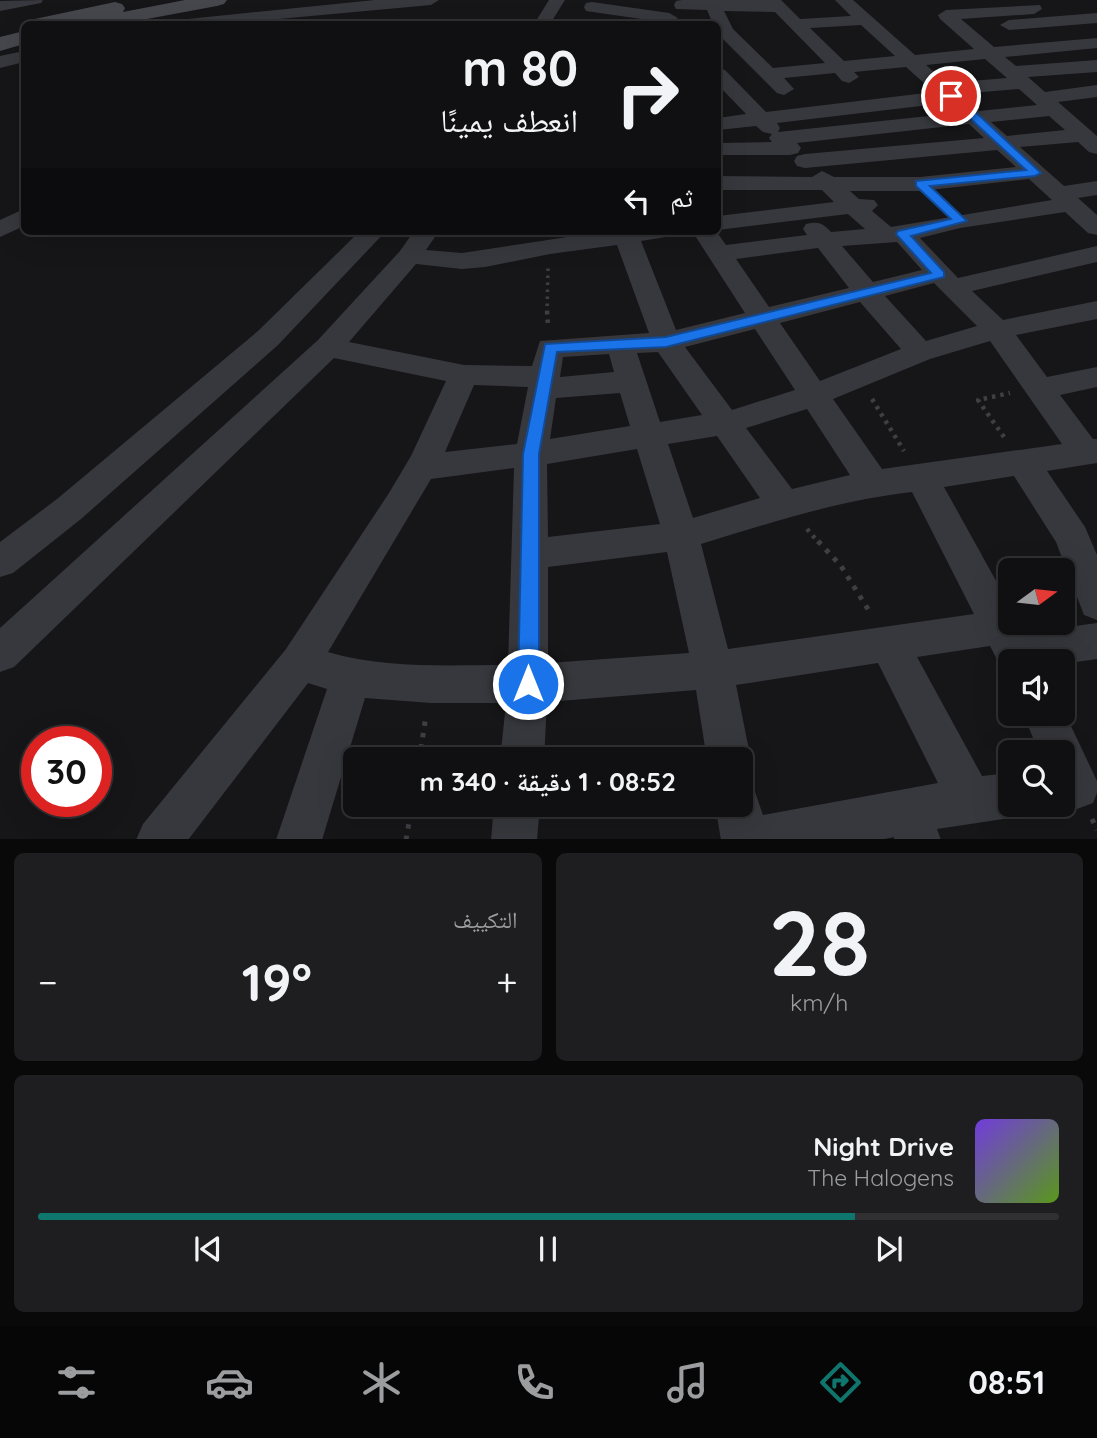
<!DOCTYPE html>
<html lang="ar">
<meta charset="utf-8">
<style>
body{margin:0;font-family:Quicksand,"Noto Naskh Arabic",sans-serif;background:#1e1e20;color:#f1f3f6;direction:rtl;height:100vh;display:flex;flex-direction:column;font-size:26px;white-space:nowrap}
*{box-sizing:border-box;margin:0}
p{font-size:23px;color:#9c9d9f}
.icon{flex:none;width:38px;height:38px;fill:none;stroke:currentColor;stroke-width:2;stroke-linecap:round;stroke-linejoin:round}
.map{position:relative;height:839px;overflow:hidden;direction:ltr}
.details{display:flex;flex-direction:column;gap:14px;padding:14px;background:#09090a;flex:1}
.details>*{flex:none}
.banner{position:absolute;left:21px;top:21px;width:700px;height:214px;border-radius:10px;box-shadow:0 7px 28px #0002,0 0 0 2px #303032;direction:rtl;background:#101012;color:#f1f3f6;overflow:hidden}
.needle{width:46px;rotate:75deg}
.fabs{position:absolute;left:998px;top:558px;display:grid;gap:14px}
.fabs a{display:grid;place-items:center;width:77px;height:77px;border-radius:10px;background:#101012;box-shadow:0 7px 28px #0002,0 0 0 2px #303032;font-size:35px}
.speed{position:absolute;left:21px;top:726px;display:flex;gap:14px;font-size:35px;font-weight:700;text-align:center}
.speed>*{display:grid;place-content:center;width:91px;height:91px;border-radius:50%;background:#101012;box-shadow:0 7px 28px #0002,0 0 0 2px #303032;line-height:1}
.speed .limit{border:10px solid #d22;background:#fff;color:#111}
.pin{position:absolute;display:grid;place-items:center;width:60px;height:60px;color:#fff;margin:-30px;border:4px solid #fff;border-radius:50%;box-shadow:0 2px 7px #0007}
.me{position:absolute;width:77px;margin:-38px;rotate:0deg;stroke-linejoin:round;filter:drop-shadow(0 0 5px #0008)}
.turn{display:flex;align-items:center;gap:24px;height:147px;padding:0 28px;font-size:32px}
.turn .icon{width:91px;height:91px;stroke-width:2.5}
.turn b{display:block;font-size:49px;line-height:60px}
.then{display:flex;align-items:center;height:66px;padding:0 28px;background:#0003;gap:14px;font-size:26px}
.big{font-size:52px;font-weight:700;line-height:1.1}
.details .card{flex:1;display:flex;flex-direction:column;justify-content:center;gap:10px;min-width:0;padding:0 24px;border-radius:10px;background:#1e1e20}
.details .dial{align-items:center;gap:0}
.dial b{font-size:91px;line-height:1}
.song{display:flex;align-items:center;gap:21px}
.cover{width:84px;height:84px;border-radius:10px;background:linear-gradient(135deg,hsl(260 70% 55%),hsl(90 70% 35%))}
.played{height:7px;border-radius:4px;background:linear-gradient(90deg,#0f766e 80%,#303032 80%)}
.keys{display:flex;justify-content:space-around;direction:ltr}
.heat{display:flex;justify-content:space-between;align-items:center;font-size:38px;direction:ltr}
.details .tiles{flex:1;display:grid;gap:14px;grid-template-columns:1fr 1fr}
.card:last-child{grid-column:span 2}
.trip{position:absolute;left:343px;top:747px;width:410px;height:70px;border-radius:10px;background:#101012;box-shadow:0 7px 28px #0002,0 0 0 2px #303032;font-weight:700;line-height:70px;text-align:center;direction:rtl}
.tabs{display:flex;height:112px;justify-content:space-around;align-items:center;background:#060607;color:#9c9d9f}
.tabs .icon{width:49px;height:49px}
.tabs .selected{color:#0f766e}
.tabs b{font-size:32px;color:#f1f3f6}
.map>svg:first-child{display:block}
</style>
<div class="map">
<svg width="1097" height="840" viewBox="0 0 1097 840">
<rect width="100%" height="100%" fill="#161618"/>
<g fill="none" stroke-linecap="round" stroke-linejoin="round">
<polyline stroke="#3d3f44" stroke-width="3.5" stroke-dasharray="2.5 4.5" stroke-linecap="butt" points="547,313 548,268"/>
<g stroke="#3d3f44" stroke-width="4.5" stroke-dasharray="3.5 5" stroke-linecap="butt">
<polyline points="547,311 548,326"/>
<polyline points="872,399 904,451"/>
<polyline points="1004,437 978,400 1010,393"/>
<polyline points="807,529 819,543"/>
</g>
<g stroke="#3d3f44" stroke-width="5" stroke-dasharray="4.5 7" stroke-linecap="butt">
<polyline points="818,541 841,566 871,614"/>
<polyline points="419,760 426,716"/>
<polyline points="1092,819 1097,830"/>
<polyline points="406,840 412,805"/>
</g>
<g fill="#37383d" fill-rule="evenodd">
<polygon points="43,0 41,3 0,11 0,1"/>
<polygon points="375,0 439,0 431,5 223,24 179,24 188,19"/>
<polygon points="549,0 565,0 550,24 534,24"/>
<path d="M682,0H781L800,19L851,16L835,0H853L915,55L974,49L940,19L938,15L946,10L1040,5L1042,9L1034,14L961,19L994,47L1097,38V48L1005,57L1016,66L1097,60V72L1028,77L1045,92L1097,85V97L1058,102L1097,136V154L1089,152L1078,142L1020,147L1064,186L1097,181V195L1078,198L1097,215V235L1088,233L1065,212L960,228L920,238L958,278L1097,246V262L972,291L1003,320L1097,301V319L1016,335L1047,377L1097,367V387L1060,395L1093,439H1097V463L1047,471L1085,527L1097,555V620L1084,615L1056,542L1014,476L944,487L1010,606V623H1020L1025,633L1097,623V659L1062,664V662H1010V677L1005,675L990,646L917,657L982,776L1010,773V805H1028L1026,811L1010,818L937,829L941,840H894V837L880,840H721L715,805H740V783L754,789L763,815L938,783L878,663L736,685L751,760L744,775L740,777V760H707L696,690L547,702L544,760H500L506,703H431L365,698L322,840H276L327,689L308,683L188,840H136L143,824L286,649L389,493L411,456L446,381L334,358L14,667L0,672V628L318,340L400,251L414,231H439L426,250L462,253L607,231H675L672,236L641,241L676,330L745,313L692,231H716L726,245L807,235L803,229L806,224C818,221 823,223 831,232L865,229L848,214L718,230V216L834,202L822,190H718V176L812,177L822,171L834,177H920L1016,167L997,150L805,168L797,166L794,161L797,156L805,154L984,138L969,124L797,143L801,148L798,153L790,155H718V143L772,142L769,138L772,134L763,132L756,126L718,130V118L746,114L718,85V68L725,70L766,112L934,92L906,67L854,72L859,77L849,83L842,81L835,73L784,78L794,89L784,95L777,93L719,35L718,24H713L707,10L676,9L674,5L676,1ZM724,11L775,12L825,63L773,68L733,29ZM861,25L895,56L844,61L810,28ZM985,59L1007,78L947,83L926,65ZM1019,89L1037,105L979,111L959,94ZM946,103L957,113L778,132L780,128L777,123ZM1049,116L1065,130L1007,136L991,122ZM1029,179L1052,200L891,227L872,211L878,205L874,200L859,199L850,191H920ZM897,242L922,270L873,282L842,246ZM617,245L649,333L540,341L532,366L464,365L349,342L416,264L462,269L485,267L550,254ZM818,248L849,288L769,307L736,259ZM934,283L977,326L926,341L885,296ZM860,302L901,349L820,381L780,323ZM755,329L795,390L732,410L685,347ZM990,341L1062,444L882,469L833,399L930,359ZM658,352L702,415L660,422L637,353ZM609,354L614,372L560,377L563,357ZM474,385L528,387L517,444L445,452ZM620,393L630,426L550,439L556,398ZM807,409L850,475L792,489L746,428ZM717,436L760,498L693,518L668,444ZM637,449L660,524L548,537L547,464ZM514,468L508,665C449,665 385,669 328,652L431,479ZM912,492L974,614L728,649L701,544C770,523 840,500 912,492ZM667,552L689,653L548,663V567Z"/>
<polygon points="592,2 669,13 678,18 669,23 586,11 584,7 586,3"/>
<polygon points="1097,13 1097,23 1009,30 1000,25 1009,20"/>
<polygon points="24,51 24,62 0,68 0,56"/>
<polygon points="24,209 24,226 0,237 0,220"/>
<polygon points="360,231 386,231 278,345 81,519 13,573 0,577 0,542 57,499 258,331"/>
<polygon points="1062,707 1097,781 1097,793 1093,803 1077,809 1062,803 1062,752 1039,752 1023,714 1062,714"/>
<polygon points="494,805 540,805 537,840 491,840"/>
</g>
<g fill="#45474d" fill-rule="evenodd">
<polygon points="185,0 227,0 224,4 217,6 120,24 80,24 81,21 65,24 26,24 30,20 115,2 122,4 125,8 123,12"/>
<polygon points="24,31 24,44 0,51 0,37"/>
</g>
</g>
<polygon fill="#1a73e8" stroke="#114b97" stroke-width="2" points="948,93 955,93 1041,173 1035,176 930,186 967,221 911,236 944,272 944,277 666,347 557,352 539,454 539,684 536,691 528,694 521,691 518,684 523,454 545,344 666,337 931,273 896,234 898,231 951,219 916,186 916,181 1026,170 948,98"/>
</svg>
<div class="fabs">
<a><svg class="needle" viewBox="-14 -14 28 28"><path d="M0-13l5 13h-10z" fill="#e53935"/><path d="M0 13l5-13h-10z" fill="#9c9d9f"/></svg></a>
<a><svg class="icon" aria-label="sound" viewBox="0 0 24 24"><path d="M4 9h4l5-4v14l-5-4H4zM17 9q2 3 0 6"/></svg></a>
<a><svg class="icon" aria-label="search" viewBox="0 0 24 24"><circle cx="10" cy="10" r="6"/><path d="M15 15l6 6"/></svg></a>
</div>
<div class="speed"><div class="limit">30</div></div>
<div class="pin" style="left:951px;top:96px;background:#d93025"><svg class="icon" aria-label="arrive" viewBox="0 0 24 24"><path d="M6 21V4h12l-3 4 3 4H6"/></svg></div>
<svg class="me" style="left:528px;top:684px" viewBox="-20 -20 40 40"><circle r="17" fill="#1a73e8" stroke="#fff" stroke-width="3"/><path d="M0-11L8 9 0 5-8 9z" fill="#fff"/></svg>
<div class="trip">08:52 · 1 دقيقة · 340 m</div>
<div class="banner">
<div class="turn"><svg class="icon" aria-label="right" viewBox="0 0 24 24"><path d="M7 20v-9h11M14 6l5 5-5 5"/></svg><div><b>80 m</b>انعطف يمينًا</div></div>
<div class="then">ثم<svg class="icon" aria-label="left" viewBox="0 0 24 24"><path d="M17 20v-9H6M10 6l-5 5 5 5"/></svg></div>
</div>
</div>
<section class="details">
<div class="tiles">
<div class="card dial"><b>28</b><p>km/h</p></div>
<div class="card"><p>التكييف</p>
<div class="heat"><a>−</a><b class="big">19°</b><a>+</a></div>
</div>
<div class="card">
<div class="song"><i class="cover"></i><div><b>Night Drive</b><p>The Halogens</p></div></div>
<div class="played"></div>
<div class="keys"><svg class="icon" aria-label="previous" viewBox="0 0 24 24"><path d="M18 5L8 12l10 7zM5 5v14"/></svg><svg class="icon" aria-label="pause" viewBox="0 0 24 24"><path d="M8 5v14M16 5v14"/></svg><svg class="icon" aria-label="next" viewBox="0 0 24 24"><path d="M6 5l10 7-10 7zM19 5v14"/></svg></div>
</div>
</div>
</section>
<nav class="tabs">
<b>08:51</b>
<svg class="icon selected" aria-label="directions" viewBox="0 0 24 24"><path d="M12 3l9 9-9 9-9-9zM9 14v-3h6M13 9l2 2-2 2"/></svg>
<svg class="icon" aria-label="music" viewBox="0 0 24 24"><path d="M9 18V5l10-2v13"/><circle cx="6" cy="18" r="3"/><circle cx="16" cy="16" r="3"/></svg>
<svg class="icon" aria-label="phone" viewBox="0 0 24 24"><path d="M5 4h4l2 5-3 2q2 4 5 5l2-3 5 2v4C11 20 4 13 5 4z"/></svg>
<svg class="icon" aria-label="climate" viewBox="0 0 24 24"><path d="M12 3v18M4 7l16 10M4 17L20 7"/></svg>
<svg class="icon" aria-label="car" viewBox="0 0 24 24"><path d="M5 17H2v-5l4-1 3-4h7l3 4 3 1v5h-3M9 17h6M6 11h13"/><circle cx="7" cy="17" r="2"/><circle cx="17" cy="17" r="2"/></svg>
<svg class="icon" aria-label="filters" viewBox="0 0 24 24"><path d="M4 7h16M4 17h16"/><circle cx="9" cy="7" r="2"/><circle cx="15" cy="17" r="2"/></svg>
</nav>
